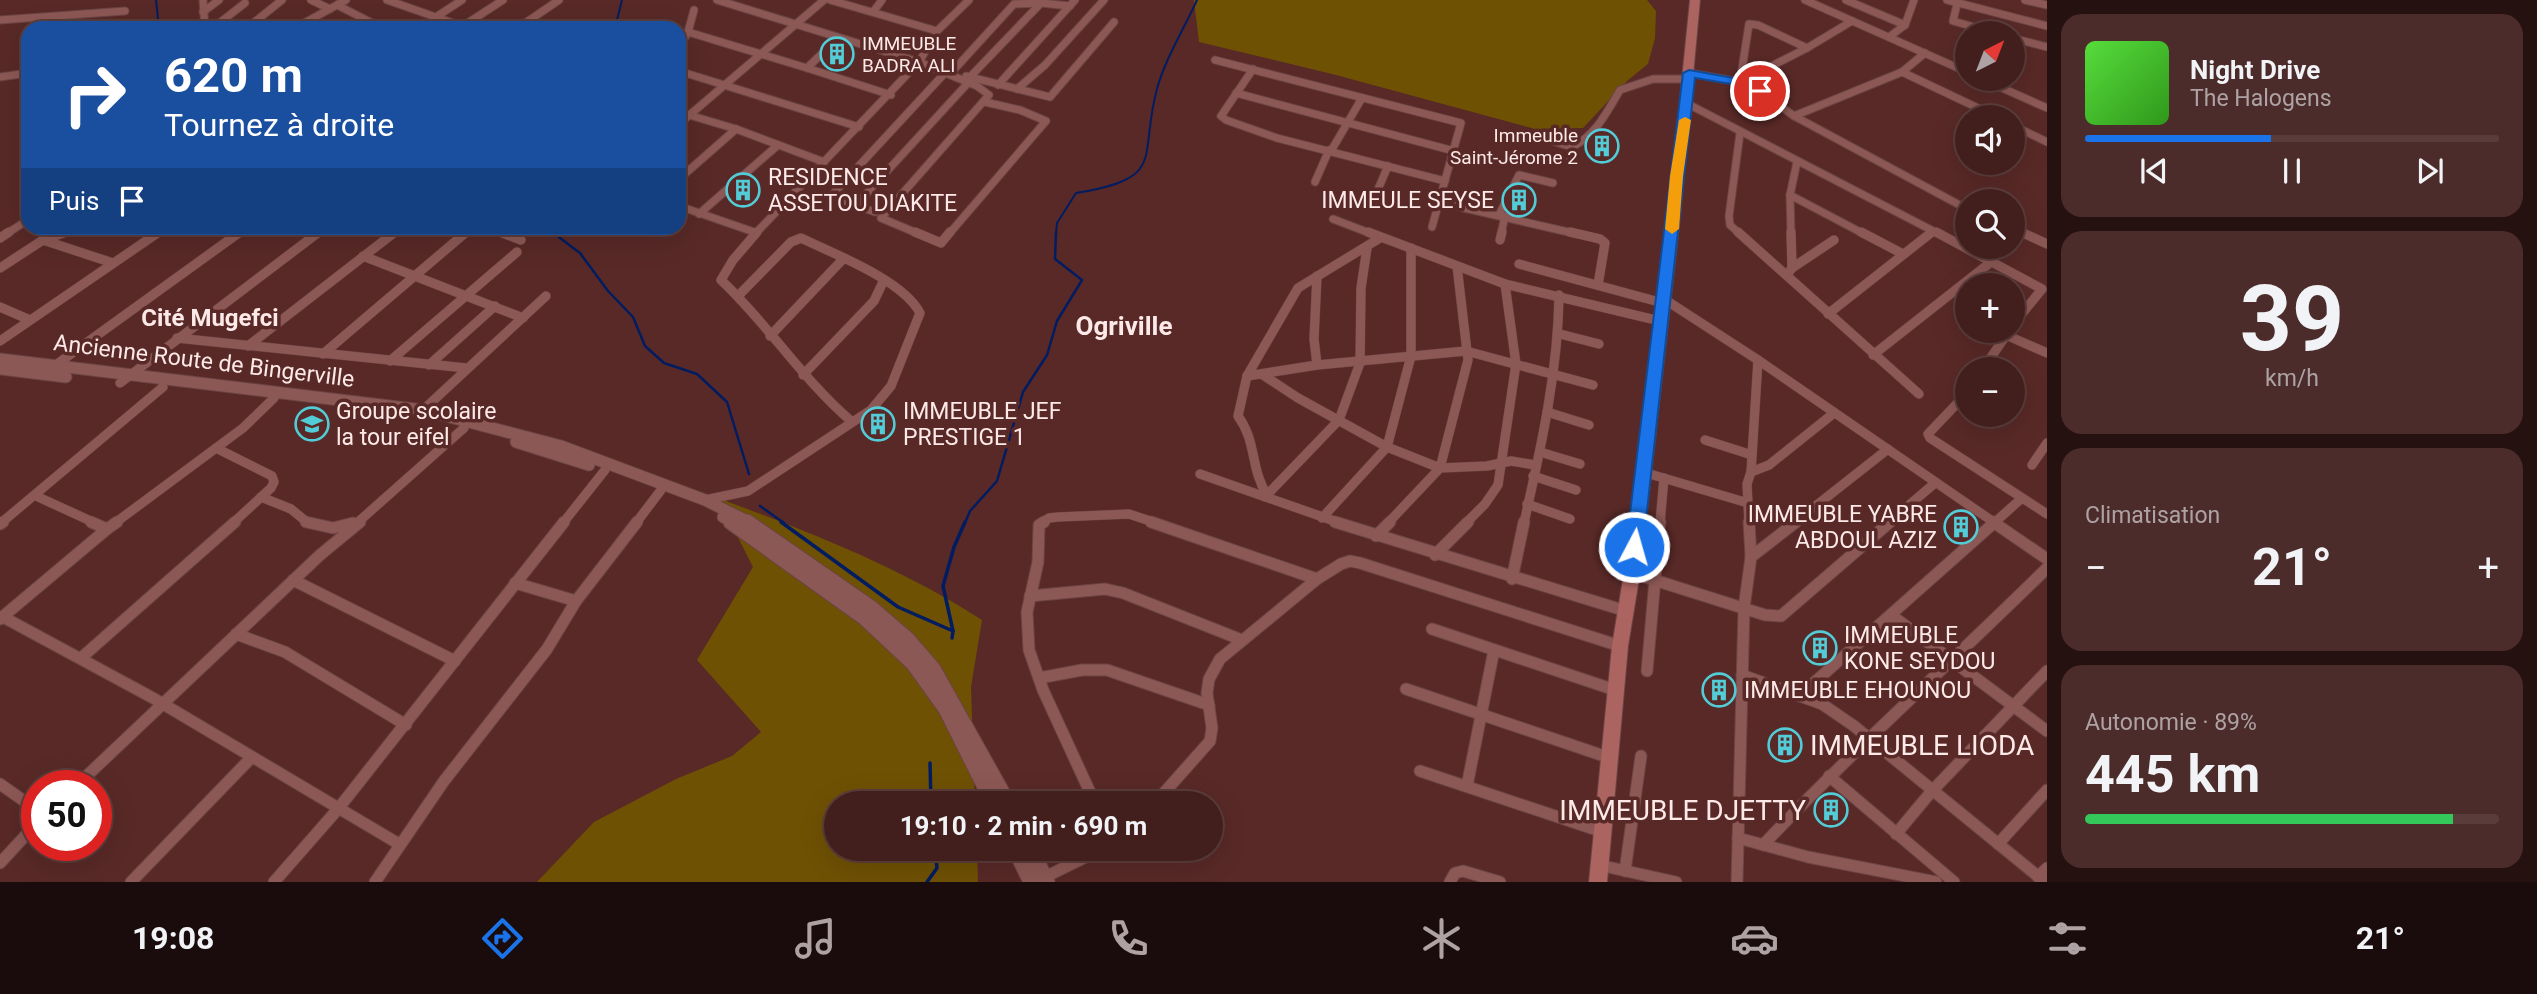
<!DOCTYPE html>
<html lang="fr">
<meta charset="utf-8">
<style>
body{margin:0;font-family:Roboto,sans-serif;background:#4c2c2a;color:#f1f3f6;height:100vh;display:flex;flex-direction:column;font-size:26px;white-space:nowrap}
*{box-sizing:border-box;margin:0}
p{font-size:23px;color:#aea2a4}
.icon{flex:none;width:38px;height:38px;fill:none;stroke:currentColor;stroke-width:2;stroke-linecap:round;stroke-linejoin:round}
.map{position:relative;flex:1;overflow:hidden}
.sheet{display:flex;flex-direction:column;gap:14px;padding:14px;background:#241110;width:490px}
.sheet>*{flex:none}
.hud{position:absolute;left:21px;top:21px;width:665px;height:214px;border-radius:21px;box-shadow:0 7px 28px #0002,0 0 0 2px #5a3d3b;background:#1a4fa0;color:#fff;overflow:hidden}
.needle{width:46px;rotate:42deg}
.controls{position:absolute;left:1955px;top:21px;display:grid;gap:14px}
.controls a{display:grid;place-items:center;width:70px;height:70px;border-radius:50%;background:#421f1d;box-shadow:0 7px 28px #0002,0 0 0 2px #5a3d3b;font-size:35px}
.speed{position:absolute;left:21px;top:770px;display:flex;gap:14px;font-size:35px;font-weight:700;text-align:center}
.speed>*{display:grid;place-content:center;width:91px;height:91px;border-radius:50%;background:#421f1d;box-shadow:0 7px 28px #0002,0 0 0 2px #5a3d3b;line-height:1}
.speed .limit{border:10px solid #d22;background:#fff;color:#111}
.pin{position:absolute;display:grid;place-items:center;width:60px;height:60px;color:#fff;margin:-30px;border:4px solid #fff;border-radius:50%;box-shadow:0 2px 7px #0007}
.me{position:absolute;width:77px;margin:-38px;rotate:6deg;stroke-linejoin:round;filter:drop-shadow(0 0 5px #0008)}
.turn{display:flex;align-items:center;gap:24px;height:147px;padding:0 28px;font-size:32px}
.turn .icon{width:91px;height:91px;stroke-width:2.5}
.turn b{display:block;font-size:49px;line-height:60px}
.then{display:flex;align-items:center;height:66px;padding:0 28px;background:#0003;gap:14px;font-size:26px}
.big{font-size:52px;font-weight:700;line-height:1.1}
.sheet .widget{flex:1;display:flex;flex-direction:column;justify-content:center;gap:10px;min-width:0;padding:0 24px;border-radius:21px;background:#4c2c2a}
.sheet .dial{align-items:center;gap:0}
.dial b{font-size:91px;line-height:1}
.song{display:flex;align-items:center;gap:21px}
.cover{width:84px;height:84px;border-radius:10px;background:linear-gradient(135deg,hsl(110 70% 55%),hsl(110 70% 35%))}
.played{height:7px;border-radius:4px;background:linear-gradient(90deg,#1a73e8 45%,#5a3d3b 45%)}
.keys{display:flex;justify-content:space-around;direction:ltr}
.heat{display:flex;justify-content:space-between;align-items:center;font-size:38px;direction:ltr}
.charge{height:10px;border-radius:5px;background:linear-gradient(90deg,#34c759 89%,#5a3d3b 0)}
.trip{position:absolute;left:824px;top:791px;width:399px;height:70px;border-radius:35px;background:#421f1d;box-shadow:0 7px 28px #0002,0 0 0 2px #5a3d3b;font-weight:700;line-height:70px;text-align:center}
.menu{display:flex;height:112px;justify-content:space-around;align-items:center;background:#1a0c0c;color:#aea2a4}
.menu .icon{width:49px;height:49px}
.menu .active{color:#1a73e8}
.menu b{font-size:32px;color:#f1f3f6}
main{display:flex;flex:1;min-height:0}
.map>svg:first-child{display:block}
</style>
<main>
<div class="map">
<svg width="2047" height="882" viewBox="0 0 2047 882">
<rect width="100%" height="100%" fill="#582927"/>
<g fill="#6f5104">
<polygon points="1194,0 1647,0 1656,11 1655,38 1648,64 1627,81 1583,128 1535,129 1336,75 1199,42"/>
<path d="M718,498C809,532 900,567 982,620L971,687L975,803H836V849H977L978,882H537L594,822L676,779L732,756L761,732L697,660L753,567Z"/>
</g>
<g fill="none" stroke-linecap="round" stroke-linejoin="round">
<g stroke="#021c62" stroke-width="2">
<polyline points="156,0 159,28"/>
<polyline points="615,28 622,0"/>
<polyline points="546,228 554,234"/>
<path d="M1056,234L1057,223L1076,193C1168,178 1138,159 1157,89C1165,59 1184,29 1197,0"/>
</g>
<g stroke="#021c62" stroke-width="2.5">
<polyline points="552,232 580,253 608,291 633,317 645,346 664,363 697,374 727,402 749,474"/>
<polyline points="760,506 784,523"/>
<polyline points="965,523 970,511 997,481 1023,392 1047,355 1057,321 1082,280 1055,259 1056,232"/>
</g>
<g stroke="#021c62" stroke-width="3.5">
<polyline points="781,522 898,607 953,631 952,638"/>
<polyline points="953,631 943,586 954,547 965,522"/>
<polyline points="930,763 931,803"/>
<polyline points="927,882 937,868 935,849"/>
</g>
<defs>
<g id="minor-far2">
<polyline points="203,0 205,28"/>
<polyline points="311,0 330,9"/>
<polyline points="346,0 337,5 382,28"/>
<polyline points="387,0 467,28"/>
<polyline points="717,0 919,62 755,234"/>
<polyline points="830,0 937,31"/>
<polyline points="1805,0 1967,72"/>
<polyline points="1846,0 1905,25"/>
<polyline points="1947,0 2047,26"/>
<polyline points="1958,0 1953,21 1995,33"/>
<polyline points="2025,0 2047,5"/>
<polyline points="203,12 219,0"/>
<polyline points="873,12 882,0"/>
<polyline points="436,17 462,0"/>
<polyline points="0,20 125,11"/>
<polyline points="463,26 503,0"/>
<polyline points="213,28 245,3"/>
<polyline points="247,28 282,0"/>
<polyline points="295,28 337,5"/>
<polyline points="518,28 559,0"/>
<polyline points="688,32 807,68"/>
<polyline points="1889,37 1905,25 1914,0"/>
<polyline points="838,38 807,68 891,95"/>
<polyline points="2012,38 2047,47"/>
<polyline points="679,48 688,32 694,10"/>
<polyline points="1925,53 1902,72 1997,117"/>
<polyline points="1215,60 1461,123 1432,227"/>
<polyline points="1253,69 1221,116 1226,120 1277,138 1445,181"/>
<polyline points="679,71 859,127"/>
<polyline points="951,73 1014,4 1040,3"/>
<polyline points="1689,73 1740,82 1760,91 1794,116 1967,209"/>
<polyline points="966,76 1050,97 1114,22"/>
<polyline points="0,77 28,73"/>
<polyline points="970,77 1041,3 1070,6"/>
<polyline points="1982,79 2047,108"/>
<polyline points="1740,82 1807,48 1852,21"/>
<polyline points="1740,82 1749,24 1758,25 1807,48"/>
<polyline points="998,85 1075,0"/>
<polyline points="1017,89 1045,65 1104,0"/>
<polyline points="1236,93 1454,151"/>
<polyline points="1686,103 1939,234"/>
<polyline points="679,112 736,129 824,162"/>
<polyline points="1794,116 1902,72"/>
<polyline points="679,124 824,0"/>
<polyline points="2012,125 2047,142"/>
<polyline points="1545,139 1572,147"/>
<polyline points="1331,151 1362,98"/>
<path d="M1570,163L1572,147C1596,135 1607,112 1620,90L1653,79H1689"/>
<polyline points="679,179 736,129"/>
<polyline points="1315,182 1329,150"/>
<polyline points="1790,195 1864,234"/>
<polyline points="1373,201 1388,166"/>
<polyline points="1438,202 1577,234"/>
<polyline points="679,206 754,232"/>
<polyline points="855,206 968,83"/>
<polyline points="886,209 875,212 833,198 832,195 943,75"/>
<polyline points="699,214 778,145"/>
<polyline points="1499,215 1519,175 1553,183"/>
<polyline points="1333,219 1372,234"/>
<polyline points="489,228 505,234"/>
<polyline points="2012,228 2025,234"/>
<polyline points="6,234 28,220"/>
<polyline points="61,234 78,228"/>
<polyline points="156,234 165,228"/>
<polyline points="238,234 246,228"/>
<polyline points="316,234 324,228"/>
<polyline points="392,234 400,228"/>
<polyline points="919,234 881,218 989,95 977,86 919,62 937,31 969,0"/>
<polyline points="949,234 1046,121 1020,110 985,102"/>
<polyline points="1501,234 1505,216"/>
<polyline points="1740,234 1730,225 1729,216 1740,133"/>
<polyline points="1791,234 1790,195 1797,162"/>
<polyline points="1930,234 1932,232"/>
</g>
<g id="minor-far1">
<polyline points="500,232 521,240"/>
<path d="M757,232L733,260L721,280C768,324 802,379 851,421"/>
<polyline points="915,232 941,243 950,232"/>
<polyline points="1368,232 1505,284 1660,321"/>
<polyline points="1570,232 1600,239 1605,243 1598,285"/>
<polyline points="1738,232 1919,394"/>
<polyline points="1861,232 1903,254"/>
<polyline points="1936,232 2042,289 2012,326"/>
<polyline points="2021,232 2047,244"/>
<polyline points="0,238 9,232"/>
<polyline points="43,240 113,263"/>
<polyline points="1500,240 1502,232"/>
<polyline points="363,256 523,318"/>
<polyline points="1519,264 1663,303"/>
<polyline points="0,268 43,240 66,232"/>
<polyline points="1792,268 1834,240"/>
<polyline points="1787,275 1792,268 1791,232"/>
<polyline points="1317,276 1314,339 1317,365"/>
<polyline points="1664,299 1758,360 1995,523"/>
<polyline points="0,307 30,320"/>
<polyline points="1828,314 1932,232"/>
<polyline points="1560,334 1599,344"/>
<polyline points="2006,335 2047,353"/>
<polyline points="770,336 844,258"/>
<polyline points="177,338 466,368"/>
<polyline points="0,341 159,232"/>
<polyline points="248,346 395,232"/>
<polyline points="323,354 464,234"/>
<polyline points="1873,355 1991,262"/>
<polyline points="390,361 517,252"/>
<polyline points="429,365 495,306"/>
<polyline points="53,367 240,232"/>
<polyline points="1983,369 2009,331"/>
<polyline points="803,375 874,301 883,282"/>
<polyline points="1263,375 1298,398 1387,447 1440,468 1487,466 1511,461 1535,465"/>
<polyline points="1247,376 1317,365 1466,351 1593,385"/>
<polyline points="120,383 319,232"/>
<polyline points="1967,393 1928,434 1930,438 2047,514"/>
<polyline points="423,410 546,296"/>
<polyline points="1547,412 1589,425"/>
<polyline points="1705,440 1752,455"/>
<polyline points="216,448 272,476 274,482 271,488 233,523"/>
<polyline points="1540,452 1580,464"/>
<polyline points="2032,465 2047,443"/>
<polyline points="1643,472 1748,503"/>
<polyline points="1751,472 1769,465 1834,413"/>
<polyline points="1200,474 1340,523"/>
<polyline points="1533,476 1576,490"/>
<path d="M1267,495C1250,468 1257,442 1238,416L1247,376L1298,288L1380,238"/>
<polyline points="36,496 95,523"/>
<polyline points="261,497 291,509 308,523"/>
<polyline points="1265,497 1339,420 1360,363 1361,288 1367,248"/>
<path d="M705,500L748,491L871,410L891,386L920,313C903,280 834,254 801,238L791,242L738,296"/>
<polyline points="1527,504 1570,519"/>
<polyline points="1322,518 1387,447 1411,356 1411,248"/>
<polyline points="1,523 163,387"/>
<polyline points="115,523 243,428 274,398"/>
<polyline points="357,523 464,428"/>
<polyline points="563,523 605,470"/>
<polyline points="636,523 661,490"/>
<polyline points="1041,523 1049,518 1058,517 1129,514 1156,523"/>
<polyline points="1388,523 1440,468 1468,360 1457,266"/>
<polyline points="1466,523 1485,504 1498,485 1516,364 1505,284"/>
<path d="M1524,523C1541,447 1558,373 1559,295"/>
<polyline points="1660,523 1664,478"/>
<polyline points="1749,523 1747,484 1751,472 1758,360"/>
<polyline points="1794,523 1888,449"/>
<polyline points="1888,523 1935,483"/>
<polyline points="1994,523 2022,498"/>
</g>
<g id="minor">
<polyline points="306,522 333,528 353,523"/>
<polyline points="1044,522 1039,525 1038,562 1027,612 1029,650 1043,690 1095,803"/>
<polyline points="1151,522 1317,579"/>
<polyline points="1335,522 1626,611"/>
<polyline points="1993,522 2047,559"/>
<polyline points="0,524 3,522"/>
<polyline points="107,529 117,522"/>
<polyline points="1376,536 1390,522"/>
<polyline points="1435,555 1468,522"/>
<polyline points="1751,557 1796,522"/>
<polyline points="1632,573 1765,615 1781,616 1890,522"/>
<polyline points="1512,579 1524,522"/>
<polyline points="293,580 455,661"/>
<polyline points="515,583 576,601"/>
<polyline points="1030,596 1105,589 1123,593 1242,640"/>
<polyline points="1891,615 2047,731"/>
<polyline points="3,617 153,698 399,844"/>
<polyline points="0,619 107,529 91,522"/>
<polyline points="1432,629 1615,690"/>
<polyline points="236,634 285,652 406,725"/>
<polyline points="81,658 235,522"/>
<polyline points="1647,671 1660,522"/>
<polyline points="1742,675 1822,704 1854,726 2045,882"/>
<polyline points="1039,678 1082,670 1107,670 1209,705"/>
<polyline points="1406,689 1610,758"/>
<polyline points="1799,696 1995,522"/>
<polyline points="1420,771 1603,832"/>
<polyline points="1829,776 1954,882"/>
<polyline points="0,784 37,810"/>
<polyline points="76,786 320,555 360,522"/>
<polyline points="1467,786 1494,650"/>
<polyline points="1155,803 1210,741 1212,728 1207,693 1209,679 1220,659 1317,579 1341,564 1350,561 1360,563 1620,646"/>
<polyline points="1896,834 1931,792 2047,671"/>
<polyline points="1738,838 1808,857 1936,882"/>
<polyline points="1998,844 2047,790"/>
<path d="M1763,845C1854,749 1953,661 2047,568"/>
<polyline points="0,863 37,823"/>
<polyline points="1599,865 1676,882"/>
<polyline points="1625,871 1641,756"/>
<polyline points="2038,877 2047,868"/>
<polyline points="1039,880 1102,849"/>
<polyline points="131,882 251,758"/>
<polyline points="274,882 338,809 564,522"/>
<polyline points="375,882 444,781 547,649 576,601 637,522"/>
<polyline points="1450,882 1455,873 1463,871 1500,882"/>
<polyline points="1737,882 1744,608 1751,557 1749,522"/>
</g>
<g id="tertiary-far1">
<polyline points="0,359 423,410 561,446 705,500 751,523"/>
<polyline points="0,369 66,377"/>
<polyline points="516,442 589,465"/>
<polyline points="723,517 734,523"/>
</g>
<g id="tertiary">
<polyline points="731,522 865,618 913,663 946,709 993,803"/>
<polyline points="747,522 871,608 907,639 933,669 1008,803"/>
<polyline points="1015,849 1031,882"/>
<polyline points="1031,849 1047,882"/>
</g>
<polygon id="secondary" points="1690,0 1700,0 1680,217 1640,573 1628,646 1607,882 1589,882 1612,646 1624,573 1668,217"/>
</defs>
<use href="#minor-far2" stroke="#6a4444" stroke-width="9"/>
<use href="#minor-far1" stroke="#6a4444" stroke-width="10"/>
<use href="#minor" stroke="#6a4444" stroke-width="13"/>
<use href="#tertiary-far1" stroke="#6a4444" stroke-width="13"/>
<use href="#tertiary" stroke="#6a4444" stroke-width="17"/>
<use href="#secondary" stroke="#6a4444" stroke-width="2"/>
<use href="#minor-far2" stroke="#8c5855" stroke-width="7"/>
<use href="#minor-far1" stroke="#8c5855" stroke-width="9"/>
<use href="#minor" stroke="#8c5855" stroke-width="11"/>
<use href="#tertiary-far1" stroke="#8c5855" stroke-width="11"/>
<use href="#tertiary" stroke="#8c5855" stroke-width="15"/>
<use href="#secondary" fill="#ab6460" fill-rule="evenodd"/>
</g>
<polygon fill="#1a73e8" stroke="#114b97" stroke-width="2" points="1689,70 1745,80 1766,91 1760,94 1737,85 1695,78 1643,547 1641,552 1628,552 1626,547 1683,73"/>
<polygon fill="#f59e0b" points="1685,117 1691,120 1683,176 1679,229 1672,234 1665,229 1670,176 1679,120"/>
<defs>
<symbol id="building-ring" viewBox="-11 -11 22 22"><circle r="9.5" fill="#582927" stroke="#52ccd6" stroke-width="1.5"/><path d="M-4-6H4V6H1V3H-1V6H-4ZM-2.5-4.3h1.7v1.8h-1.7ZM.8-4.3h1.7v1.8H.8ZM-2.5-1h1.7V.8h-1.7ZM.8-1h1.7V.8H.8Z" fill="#52ccd6"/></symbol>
<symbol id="school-ring" viewBox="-11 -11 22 22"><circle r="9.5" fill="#582927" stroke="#52ccd6" stroke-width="1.5"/><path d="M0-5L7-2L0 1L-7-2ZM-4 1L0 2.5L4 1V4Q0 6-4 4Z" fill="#52ccd6"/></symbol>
</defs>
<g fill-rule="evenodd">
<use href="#building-ring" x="818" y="35" width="38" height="38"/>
<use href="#building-ring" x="1583" y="127" width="38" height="38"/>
<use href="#building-ring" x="724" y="171" width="38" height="38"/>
<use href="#building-ring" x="1500" y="181" width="38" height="38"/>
<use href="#school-ring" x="293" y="405" width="38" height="38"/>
<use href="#building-ring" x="859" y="405" width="38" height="38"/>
<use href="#building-ring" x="1942" y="508" width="38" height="38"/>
<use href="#building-ring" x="1801" y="629" width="38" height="38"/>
<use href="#building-ring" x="1700" y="671" width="38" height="38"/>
<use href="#building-ring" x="1766" y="726" width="38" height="38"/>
<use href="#building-ring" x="1812" y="791" width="38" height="38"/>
</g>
<g text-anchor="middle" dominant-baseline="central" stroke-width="7" stroke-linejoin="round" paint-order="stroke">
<g font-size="19" fill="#fdeae8" stroke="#582927" text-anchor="start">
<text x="862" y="43">IMMEUBLE<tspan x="862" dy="22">BADRA ALI</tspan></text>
<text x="1578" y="135" text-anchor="end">Immeuble<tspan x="1578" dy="22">Saint-Jérome 2</tspan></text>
</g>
<g font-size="23" fill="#fdeae8" stroke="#582927" text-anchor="start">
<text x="768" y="177">RESIDENCE<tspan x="768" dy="26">ASSETOU DIAKITE</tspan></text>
<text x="1494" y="200" text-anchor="end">IMMEULE SEYSE</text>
<text x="336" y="411">Groupe scolaire<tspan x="336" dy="26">la tour eifel</tspan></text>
<text x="903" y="411">IMMEUBLE JEF<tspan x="903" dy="26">PRESTIGE 1</tspan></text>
<text x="1937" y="514" text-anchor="end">IMMEUBLE YABRE<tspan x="1937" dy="26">ABDOUL AZIZ</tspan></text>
<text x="1844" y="635">IMMEUBLE<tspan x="1844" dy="26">KONE SEYDOU</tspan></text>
<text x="1744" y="690">IMMEUBLE EHOUNOU</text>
</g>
<g font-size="23" fill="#fdeae8" stroke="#582927">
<text transform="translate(204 361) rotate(7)">Ancienne Route de Bingerville</text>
</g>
<g font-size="24" font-weight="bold" fill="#fdeae8" stroke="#582927">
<text x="210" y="318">Cité Mugefci</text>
</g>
<g font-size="26" font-weight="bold" fill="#fdeae8" stroke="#582927">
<text x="1124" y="326">Ogriville</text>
</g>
<g font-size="28" fill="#fdeae8" stroke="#582927" text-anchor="start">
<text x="1810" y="745">IMMEUBLE LIODA</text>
<text x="1806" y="810" text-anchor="end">IMMEUBLE DJETTY</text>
</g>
</g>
</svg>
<div class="controls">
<a><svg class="needle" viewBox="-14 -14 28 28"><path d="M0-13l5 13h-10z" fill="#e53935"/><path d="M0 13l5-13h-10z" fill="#aea2a4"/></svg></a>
<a><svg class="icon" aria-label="sound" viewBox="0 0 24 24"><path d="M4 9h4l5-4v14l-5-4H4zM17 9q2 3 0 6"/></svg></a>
<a><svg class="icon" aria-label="search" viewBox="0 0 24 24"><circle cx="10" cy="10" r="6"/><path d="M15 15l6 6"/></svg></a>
<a>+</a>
<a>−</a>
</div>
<div class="speed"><div class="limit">50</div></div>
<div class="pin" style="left:1760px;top:91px;background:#d93025"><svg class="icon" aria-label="arrive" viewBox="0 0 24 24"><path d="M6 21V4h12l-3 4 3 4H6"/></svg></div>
<svg class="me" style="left:1634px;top:547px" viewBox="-20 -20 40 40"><circle r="17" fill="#1a73e8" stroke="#fff" stroke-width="3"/><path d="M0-11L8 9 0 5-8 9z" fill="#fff"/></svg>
<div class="trip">19:10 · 2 min · 690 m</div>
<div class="hud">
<div class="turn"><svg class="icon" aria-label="right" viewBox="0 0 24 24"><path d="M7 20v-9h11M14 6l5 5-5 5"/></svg><div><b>620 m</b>Tournez à droite</div></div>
<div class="then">Puis<svg class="icon" aria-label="arrive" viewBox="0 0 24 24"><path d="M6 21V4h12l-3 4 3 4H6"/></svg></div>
</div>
</div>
<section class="sheet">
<div class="widget">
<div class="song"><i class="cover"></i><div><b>Night Drive</b><p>The Halogens</p></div></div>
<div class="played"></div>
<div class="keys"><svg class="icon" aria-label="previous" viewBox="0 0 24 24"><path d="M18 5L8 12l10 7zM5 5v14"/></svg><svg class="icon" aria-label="pause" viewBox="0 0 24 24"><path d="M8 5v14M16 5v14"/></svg><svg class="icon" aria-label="next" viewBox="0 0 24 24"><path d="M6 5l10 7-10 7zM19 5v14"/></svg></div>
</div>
<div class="widget dial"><b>39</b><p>km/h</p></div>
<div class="widget"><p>Climatisation</p>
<div class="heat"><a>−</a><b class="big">21°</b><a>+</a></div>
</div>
<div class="widget"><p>Autonomie · 89%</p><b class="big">445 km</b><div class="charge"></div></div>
</section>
</main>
<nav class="menu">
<b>19:08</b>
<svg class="icon active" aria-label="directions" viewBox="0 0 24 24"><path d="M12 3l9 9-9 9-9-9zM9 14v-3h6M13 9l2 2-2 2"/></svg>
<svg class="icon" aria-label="music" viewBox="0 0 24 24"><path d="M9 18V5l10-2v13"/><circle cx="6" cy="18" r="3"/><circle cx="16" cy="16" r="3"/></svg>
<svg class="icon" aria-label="phone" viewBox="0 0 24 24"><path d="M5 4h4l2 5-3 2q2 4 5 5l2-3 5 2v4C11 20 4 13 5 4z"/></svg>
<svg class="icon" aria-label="climate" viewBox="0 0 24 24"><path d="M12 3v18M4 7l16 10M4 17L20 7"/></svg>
<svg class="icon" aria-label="car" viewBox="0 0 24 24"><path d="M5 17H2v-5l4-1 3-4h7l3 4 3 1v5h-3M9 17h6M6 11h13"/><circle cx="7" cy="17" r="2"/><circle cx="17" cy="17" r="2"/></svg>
<svg class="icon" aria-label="filters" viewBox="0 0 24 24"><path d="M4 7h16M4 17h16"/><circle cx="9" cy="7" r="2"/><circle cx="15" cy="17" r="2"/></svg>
<b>21°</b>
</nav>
